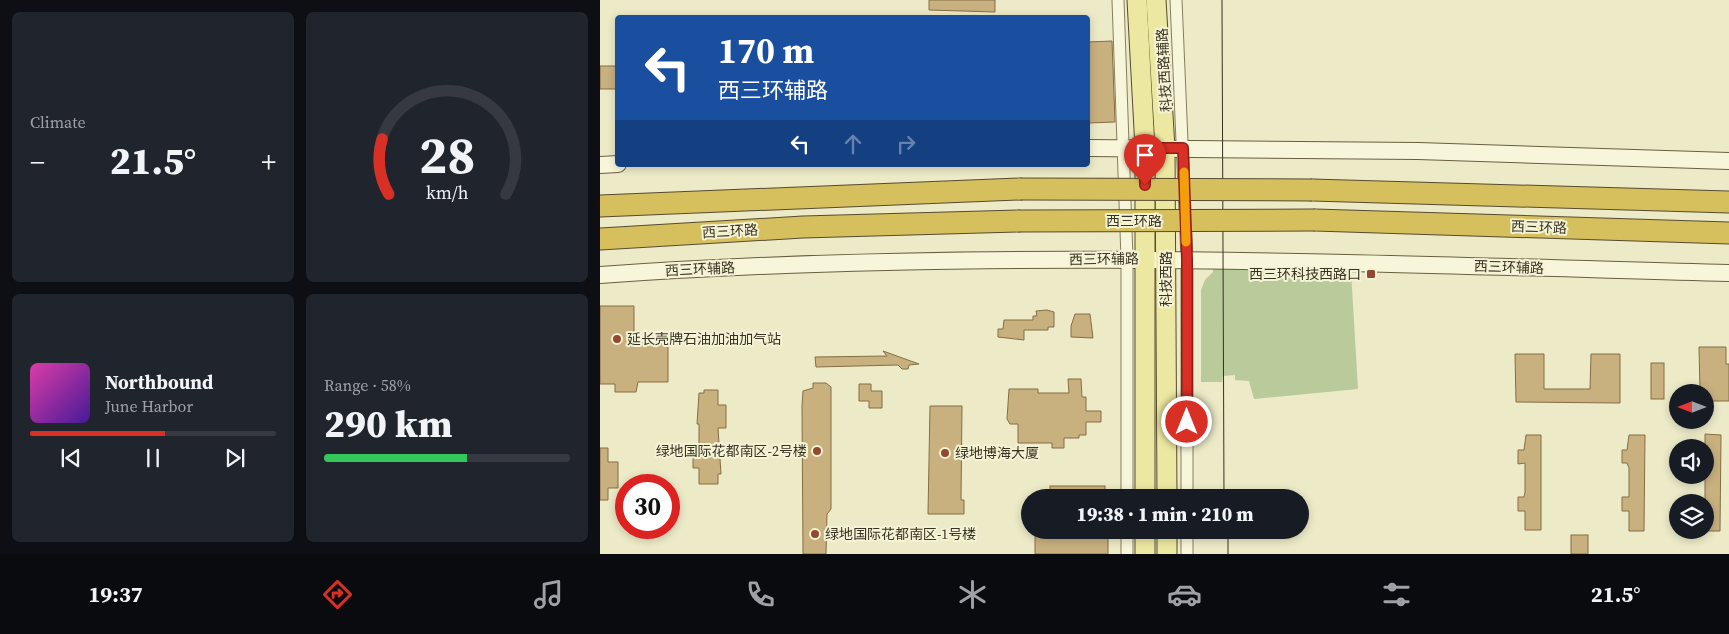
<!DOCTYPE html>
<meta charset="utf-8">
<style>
body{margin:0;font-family:"Source Serif 4","Noto Sans SC",serif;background:#20242c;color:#f1f3f6;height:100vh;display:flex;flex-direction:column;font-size:19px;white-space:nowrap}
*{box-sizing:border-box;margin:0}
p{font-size:16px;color:#9ea1a6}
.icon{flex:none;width:28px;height:28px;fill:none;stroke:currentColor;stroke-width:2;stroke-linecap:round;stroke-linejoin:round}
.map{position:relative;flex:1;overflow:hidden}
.drawer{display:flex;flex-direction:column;gap:12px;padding:12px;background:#0d0f14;width:600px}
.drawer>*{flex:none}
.top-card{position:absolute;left:15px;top:15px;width:475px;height:152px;border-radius:5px;box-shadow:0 2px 8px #0003;background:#1a4fa0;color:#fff;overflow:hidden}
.needle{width:32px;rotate:270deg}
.buttons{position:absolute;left:1069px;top:384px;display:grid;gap:10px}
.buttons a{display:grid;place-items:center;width:45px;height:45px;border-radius:50%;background:#171b24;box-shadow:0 2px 8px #0003;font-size:25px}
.speed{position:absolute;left:15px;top:474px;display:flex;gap:10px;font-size:25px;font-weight:700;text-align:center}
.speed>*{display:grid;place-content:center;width:65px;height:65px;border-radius:50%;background:#171b24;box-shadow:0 2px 8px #0003;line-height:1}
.speed .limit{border:8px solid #d22;background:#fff;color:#111}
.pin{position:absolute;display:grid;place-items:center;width:42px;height:42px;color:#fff;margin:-51px -21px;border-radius:50% 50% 50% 0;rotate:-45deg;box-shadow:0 0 5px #0007}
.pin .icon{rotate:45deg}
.me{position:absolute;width:55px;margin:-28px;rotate:0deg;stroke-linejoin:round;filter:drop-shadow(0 0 4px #0008)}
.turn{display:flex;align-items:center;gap:18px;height:105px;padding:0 20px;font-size:22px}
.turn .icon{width:65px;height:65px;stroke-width:2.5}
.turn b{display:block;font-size:35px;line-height:42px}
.lanes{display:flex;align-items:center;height:48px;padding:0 20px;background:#0003;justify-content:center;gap:25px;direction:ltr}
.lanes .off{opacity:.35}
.big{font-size:38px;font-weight:800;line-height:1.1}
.drawer .card{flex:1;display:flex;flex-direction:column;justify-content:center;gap:8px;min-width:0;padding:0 18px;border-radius:8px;background:#20242c}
.drawer .dial{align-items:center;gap:0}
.dial svg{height:130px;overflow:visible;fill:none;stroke:#363941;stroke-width:7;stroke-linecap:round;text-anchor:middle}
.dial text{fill:#f1f3f6;stroke:none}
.song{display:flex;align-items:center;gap:15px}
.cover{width:60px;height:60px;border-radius:8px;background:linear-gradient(135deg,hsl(320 70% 55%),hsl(260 70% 35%))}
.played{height:5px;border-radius:2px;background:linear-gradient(90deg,#d93025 55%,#363941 55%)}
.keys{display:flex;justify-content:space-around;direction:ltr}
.heat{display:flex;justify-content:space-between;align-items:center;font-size:28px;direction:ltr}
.charge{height:8px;border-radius:4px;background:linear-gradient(90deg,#34c759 58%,#363941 0)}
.drawer .tiles{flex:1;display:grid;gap:12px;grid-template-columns:repeat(2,1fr)}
.trip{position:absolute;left:421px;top:489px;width:288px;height:50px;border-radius:25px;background:#171b24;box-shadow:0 2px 8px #0003;font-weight:800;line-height:50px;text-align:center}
.menu{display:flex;height:80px;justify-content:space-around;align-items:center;background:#090b0e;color:#9ea1a6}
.menu .icon{width:35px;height:35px}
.menu .active{color:#d93025}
.menu b{font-size:22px;color:#f1f3f6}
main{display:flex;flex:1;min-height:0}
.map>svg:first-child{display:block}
</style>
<main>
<section class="drawer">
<div class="tiles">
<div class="card"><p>Climate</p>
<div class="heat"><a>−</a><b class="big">21.5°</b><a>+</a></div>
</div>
<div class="card dial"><svg viewBox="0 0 100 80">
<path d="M14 69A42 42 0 1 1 86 69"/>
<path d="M14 69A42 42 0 0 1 10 35" stroke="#d93025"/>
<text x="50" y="56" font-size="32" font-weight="700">28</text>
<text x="50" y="72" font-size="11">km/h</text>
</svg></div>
<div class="card">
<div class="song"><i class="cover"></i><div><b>Northbound</b><p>June Harbor</p></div></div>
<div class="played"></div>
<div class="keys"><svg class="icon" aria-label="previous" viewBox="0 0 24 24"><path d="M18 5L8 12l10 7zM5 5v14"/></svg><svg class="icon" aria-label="pause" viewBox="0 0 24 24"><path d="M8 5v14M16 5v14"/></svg><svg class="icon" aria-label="next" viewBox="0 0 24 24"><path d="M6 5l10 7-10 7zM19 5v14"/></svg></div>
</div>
<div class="card"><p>Range · 58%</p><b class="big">290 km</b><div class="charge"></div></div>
</div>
</section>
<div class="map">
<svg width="1129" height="554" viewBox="0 0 1129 554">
<rect width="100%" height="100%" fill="#eceac7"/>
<polygon fill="#b9ca9b" points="613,267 722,268 751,271 758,389 654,399 649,381 635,380 635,375 623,376 622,382 601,382 601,290 605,280 613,272"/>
<g fill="#c8b07f" stroke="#856e44">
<polygon points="329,0 395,0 395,12 329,10"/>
<polygon points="512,41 515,122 488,123 488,42"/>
<rect x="0" y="66" width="18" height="23"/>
<polygon points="0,306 34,306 34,343 68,343 68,382 38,382 36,392 15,392 15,384 0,384"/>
<polygon points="447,310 454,312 454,327 448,327 448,330 424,330 424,340 398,337 398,329 403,329 404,320 433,320 433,316 437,316 436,311"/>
<polygon points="475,314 490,314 493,338 471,337 471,326"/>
<polygon points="1099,347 1126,347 1126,364 1129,364 1129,401 1105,401 1105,392 1100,392"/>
<polygon points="283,351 319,364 309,365 308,369 302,369 298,365 216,367 215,357 287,356"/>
<polygon points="915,354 944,354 944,389 990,389 991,354 1020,354 1020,403 916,402"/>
<rect x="1051" y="363" width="13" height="36"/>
<polygon points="468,379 481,379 482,397 486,397 486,411 501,411 501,422 486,422 486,435 479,435 479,438 464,438 464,448 452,448 452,443 418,443 418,424 410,424 407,419 409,389 438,389 438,393 469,393"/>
<polygon points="213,383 226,383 231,387 231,509 227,514 226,554 203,554 202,406 203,391 213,388"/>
<polygon points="259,384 271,384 271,391 282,391 282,408 269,408 269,401 259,401"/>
<polygon points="104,390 118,390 118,405 126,405 126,428 118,428 121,474 118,474 118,484 99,484 99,468 93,468 93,455 99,455 99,424 97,424 99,393 104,393"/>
<polygon points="330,406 362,406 361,500 364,500 364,514 328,514"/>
<polygon points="1105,434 1121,435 1120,531 1105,531"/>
<polygon points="926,435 941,435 941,530 925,530 925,511 918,511 918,497 924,497 925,492 925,463 918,464 918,450 924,450"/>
<polygon points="1029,435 1045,435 1044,531 1029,531 1029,511 1022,511 1022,497 1029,497 1029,468 1027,463 1022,463 1022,450 1027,450"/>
<polygon points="0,448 8,448 8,462 18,462 18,488 8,488 8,500 0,500"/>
<rect x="450" y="486" width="55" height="12"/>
<rect x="435" y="530" width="73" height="24"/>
<rect x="971" y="535" width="17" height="19"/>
</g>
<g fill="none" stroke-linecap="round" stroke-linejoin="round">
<defs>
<g id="street">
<polyline points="518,0 527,259 527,498"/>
<polyline points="576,0 587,259 587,498"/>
<polyline points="527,530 527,554"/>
<polyline points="587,530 587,554"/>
</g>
<g id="secondary">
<polyline points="488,148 818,151 1129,161"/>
<polyline points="0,165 18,164"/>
<path d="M0,275C376,248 753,263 1129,273"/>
</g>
<g id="primary">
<polyline points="537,0 545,148 545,498"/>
<polyline points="556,0 565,148 567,498"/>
<polyline points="545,554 545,530"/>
<polyline points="567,554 567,530"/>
</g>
<g id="highway">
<polyline points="712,190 1129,202"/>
<polyline points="0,206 420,189"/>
<polyline points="715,220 1129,233"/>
<polyline points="0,239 203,227 418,221"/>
</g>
</defs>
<use href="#street" stroke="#877e5d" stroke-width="13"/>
<use href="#secondary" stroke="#695f40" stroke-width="18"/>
<use href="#primary" stroke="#554b31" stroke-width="21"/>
<use href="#highway" stroke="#554b31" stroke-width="23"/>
<use href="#street" stroke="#f7f6da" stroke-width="11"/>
<use href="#secondary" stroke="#f7f6da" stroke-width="16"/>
<use href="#primary" stroke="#ede8a1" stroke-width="19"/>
<use href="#highway" stroke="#d6bf5d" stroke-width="21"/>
<g stroke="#383220" stroke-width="1">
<polyline points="622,0 624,498"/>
<polyline points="628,554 628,530"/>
</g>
<defs>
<g id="highway-bridge">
<polyline points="420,189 712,190"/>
<polyline points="418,221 715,220"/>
</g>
</defs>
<use href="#highway-bridge" stroke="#554b31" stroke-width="23" stroke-linecap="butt"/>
<use href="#highway-bridge" stroke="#d6bf5d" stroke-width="21"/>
</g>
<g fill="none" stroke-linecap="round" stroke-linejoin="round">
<defs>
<polyline id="route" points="545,185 545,148 583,148 587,259 587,422"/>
</defs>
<use href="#route" stroke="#8d1f18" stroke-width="12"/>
<use href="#route" stroke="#d93025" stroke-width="9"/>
<polyline stroke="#f59e0b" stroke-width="9" points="584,172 586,242"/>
</g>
<g fill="#934830" stroke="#f4f3d6" stroke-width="2">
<rect x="766" y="269" width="10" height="10" rx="2.5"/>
<circle cx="17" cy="339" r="5"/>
<circle cx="217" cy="451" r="5"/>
<circle cx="345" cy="453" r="5"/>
<circle cx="215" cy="534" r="5"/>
</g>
<g text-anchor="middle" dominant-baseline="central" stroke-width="4" stroke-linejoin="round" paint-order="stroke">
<g font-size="14" fill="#383220" stroke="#f4f3d6">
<text transform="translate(564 70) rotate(-93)">科技西路辅路</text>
<text x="534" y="221">西三环路</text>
<text transform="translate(939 227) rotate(2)">西三环路</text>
<text transform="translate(130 231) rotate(-3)">西三环路</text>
<text transform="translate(504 259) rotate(-1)">西三环辅路</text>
<text transform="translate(909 267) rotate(2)">西三环辅路</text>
<text transform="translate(100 269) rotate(-3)">西三环辅路</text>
<text transform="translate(566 279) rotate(-90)">科技西路</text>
</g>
<g font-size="14" fill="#383220" stroke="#f4f3d6" text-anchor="start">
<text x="761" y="274" text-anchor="end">西三环科技西路口</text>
<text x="27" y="339">延长壳牌石油加油加气站</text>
<text x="207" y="451" text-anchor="end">绿地国际花都南区-2号楼</text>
<text x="355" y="453">绿地博海大厦</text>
<text x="225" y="534">绿地国际花都南区-1号楼</text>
</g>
</g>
</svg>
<div class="buttons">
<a><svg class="needle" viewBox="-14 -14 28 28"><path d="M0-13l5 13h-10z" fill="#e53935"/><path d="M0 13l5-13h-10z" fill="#9ea1a6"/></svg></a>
<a><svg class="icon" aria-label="sound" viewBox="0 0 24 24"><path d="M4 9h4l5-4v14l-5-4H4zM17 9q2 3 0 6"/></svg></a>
<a><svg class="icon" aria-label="layers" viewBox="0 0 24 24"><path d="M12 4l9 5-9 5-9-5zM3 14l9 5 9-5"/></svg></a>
</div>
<div class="speed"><div class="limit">30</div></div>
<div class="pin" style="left:545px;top:185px;background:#d93025"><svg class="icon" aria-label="arrive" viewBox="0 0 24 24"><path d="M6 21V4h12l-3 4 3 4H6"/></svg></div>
<svg class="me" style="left:587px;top:422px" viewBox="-20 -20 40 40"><circle r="17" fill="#d93025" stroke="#fff" stroke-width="3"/><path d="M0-11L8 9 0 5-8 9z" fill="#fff"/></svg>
<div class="trip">19:38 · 1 min · 210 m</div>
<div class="top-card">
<div class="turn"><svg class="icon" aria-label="left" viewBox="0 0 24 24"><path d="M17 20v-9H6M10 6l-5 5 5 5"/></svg><div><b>170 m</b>西三环辅路</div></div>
<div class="lanes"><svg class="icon" aria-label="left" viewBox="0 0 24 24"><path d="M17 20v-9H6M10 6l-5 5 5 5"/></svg><svg class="icon off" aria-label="ahead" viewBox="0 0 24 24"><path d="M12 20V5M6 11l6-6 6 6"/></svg><svg class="icon off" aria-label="right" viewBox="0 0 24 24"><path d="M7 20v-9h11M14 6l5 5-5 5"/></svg></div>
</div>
</div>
</main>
<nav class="menu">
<b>19:37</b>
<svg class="icon active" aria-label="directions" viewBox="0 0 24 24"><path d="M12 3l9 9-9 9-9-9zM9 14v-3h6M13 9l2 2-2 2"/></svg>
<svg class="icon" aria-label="music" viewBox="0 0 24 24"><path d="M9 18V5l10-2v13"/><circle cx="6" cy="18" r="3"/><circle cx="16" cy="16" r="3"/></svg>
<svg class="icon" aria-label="phone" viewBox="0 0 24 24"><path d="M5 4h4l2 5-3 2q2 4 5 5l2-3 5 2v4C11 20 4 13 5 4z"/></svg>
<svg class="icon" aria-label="climate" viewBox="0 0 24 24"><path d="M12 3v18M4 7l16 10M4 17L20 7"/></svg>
<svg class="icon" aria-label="car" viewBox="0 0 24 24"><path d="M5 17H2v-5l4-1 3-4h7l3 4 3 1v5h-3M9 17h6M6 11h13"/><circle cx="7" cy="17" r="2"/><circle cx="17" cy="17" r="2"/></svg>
<svg class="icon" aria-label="filters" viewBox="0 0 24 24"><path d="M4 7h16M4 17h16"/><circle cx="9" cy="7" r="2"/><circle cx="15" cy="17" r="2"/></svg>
<b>21.5°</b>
</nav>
